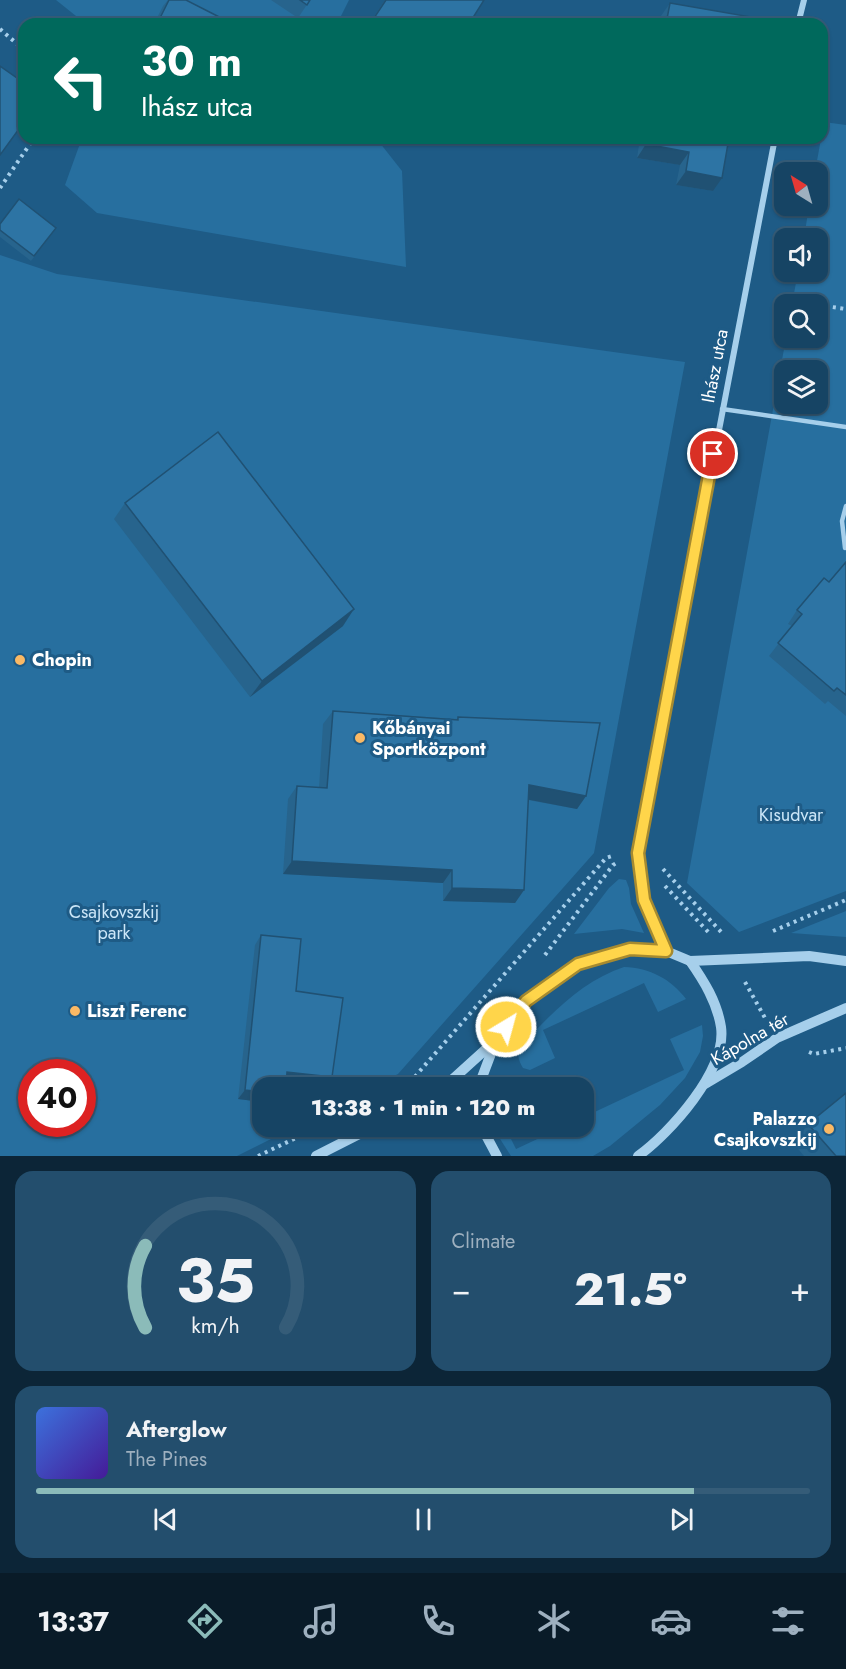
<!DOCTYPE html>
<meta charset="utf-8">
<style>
body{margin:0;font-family:Jost,sans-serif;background:#234e6d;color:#f1f3f6;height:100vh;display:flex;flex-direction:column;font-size:22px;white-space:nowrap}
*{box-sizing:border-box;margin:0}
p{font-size:20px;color:#9eb0bf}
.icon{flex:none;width:33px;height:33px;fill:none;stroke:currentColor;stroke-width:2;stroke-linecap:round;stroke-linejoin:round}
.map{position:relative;height:1156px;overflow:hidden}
.panel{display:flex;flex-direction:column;gap:15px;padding:15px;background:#0c2537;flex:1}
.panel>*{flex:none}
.top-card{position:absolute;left:18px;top:18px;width:810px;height:126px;border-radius:18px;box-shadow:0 2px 4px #0004,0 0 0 2px #355c78;background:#00695c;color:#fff;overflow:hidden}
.needle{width:39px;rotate:323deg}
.buttons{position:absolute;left:774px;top:162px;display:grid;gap:12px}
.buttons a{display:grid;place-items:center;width:54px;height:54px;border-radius:12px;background:#164464;box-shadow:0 2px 4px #0004,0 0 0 2px #355c78;font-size:30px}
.speed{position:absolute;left:18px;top:1059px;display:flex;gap:12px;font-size:30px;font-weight:700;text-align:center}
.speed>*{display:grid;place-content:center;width:78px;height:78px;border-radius:50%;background:#164464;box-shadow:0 2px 4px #0004,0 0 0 2px #355c78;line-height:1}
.speed .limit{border:9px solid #d22;background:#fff;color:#111}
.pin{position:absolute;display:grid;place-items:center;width:51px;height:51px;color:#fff;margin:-26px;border:3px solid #fff;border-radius:50%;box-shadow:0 2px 6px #0007}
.me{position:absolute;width:66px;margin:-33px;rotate:37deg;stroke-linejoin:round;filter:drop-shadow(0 0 4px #0008)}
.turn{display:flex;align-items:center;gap:21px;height:126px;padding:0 24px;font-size:27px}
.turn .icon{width:78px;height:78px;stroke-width:2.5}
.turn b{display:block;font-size:42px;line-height:51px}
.big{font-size:45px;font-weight:800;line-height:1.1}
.panel .widget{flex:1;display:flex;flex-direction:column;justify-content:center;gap:9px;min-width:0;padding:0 21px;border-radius:18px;background:#234e6d}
.panel .dial{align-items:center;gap:0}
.dial svg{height:156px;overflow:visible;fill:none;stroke:#355c78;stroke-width:7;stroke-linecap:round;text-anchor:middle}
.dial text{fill:#f1f3f6;stroke:none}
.song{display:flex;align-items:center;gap:18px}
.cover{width:72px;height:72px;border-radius:9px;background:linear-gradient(135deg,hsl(220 70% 55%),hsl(260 70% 35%))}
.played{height:6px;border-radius:3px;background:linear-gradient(90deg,#8bbbb9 85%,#355c78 85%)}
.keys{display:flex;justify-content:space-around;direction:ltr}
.heat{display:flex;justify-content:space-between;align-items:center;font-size:33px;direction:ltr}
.panel .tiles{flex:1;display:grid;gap:15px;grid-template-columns:1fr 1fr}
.widget:last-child{grid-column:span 2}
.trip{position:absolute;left:252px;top:1077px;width:342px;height:60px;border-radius:18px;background:#164464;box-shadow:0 2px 4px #0004,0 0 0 2px #355c78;font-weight:800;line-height:60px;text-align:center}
.menu{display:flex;height:96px;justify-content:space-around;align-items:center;background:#091b28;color:#9eb0bf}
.menu .icon{width:42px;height:42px}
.menu .on{color:#8bbbb9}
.menu b{font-size:27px;color:#f1f3f6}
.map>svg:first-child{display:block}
</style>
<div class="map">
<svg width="846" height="1156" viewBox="0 0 846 1156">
<rect width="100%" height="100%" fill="#1e5b86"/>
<g fill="#276f9f" fill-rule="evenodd">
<polygon points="56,0 349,0 337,24 86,24"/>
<path d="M824,122L846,125V891L739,932L687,883L786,338H818V304H792L798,272H818V238H804L809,206H818V172H815ZM784,370H818V404H784Z"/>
<polygon points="82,138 376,138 402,171 406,267 97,213 65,185"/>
<path d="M0,255L57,274L685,362L594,853L398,1074L372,1087L262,1088V1126L295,1127L237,1156H0ZM32,1072H82V1124H32Z"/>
<polygon points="619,879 626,880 629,888 631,904 644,933 622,929 574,934 609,888"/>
<polygon points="846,911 846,937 791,933"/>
<path d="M624,967C650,968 671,979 686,999L658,1012L644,983L543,1030L555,1058L530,1070L523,1068C520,1063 517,1057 519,1051C523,1042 531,1035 537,1029C562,1003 590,978 624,967Z"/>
<polygon points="702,1025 703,1036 700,1052 685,1078 660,1105 610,1146 593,1156 511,1156 495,1131 495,1127 505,1127 516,1149 563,1127 584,1126 584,1117 684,1070 670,1039"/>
</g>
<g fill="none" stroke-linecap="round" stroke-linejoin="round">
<g stroke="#a6cfeb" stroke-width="4" stroke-dasharray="3 4.5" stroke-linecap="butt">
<polyline points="0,29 24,50"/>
<polyline points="0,188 34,138"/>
<polyline points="792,302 812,304"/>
<polyline points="818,305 846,309"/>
<polyline points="663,869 723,934"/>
<polyline points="665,886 711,935"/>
<polyline points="773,931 846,900"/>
<polyline points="545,955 613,865 618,862"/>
<polyline points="745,982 765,1018"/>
<polyline points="809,1052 814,1054 846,1048"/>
<polyline points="405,1088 606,858 615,855"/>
<polyline points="258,1156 298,1137"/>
</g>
<g stroke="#a6cfeb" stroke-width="4.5">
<polyline points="722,409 846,427"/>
<polyline points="845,548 842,521 846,506"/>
</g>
<g stroke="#a6cfeb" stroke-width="6">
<polyline points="798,24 804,0"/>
<polyline points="666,951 644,900 638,853 775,138"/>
</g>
<g stroke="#a6cfeb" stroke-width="10">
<polyline points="705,1084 742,1062 777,1038 846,1008"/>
<polyline points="443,1088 496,1040 526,1001 578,964 630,949 666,951 690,961 809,956 846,961"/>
<polyline points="478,1088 495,1043"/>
<polyline points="481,1126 497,1156"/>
<polyline points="316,1156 375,1126"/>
<path d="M638,1156C670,1133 727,1070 721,1027C717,1002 704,981 690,961"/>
</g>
</g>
<g fill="#27648d">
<polygon points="168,0 186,0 233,24 154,24 163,6"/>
<polygon points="271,0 310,0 298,18"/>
<polygon points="385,0 484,0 469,24 369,24"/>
<polygon points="670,3 750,24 659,24 661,16"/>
<polygon points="640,138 729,138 713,191 676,185 680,165 637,158"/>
<polygon points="0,224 56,228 31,261 0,237"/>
<polygon points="125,503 343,626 250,697 114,519"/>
<polygon points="846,562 846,716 828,701 825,704 769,656 792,626 788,624 797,610 829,582"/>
<polygon points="333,711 457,719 458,717 586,796 577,809 528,800 524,890 515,903 443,901 443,883 283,874 288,799 297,786 319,788 323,724"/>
<polygon points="261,935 296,991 326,1087 286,1082 262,1088 262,1102 238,1099 255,945"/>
<polygon points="808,1124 846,1156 804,1156 794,1144"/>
</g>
<g fill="#205173">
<polygon points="646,144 689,152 680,165 637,158"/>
<polygon points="686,171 722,178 713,191 676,185"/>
<polygon points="354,609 343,626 250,697 262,681"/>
<polygon points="529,785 586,796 577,809 520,798"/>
<polygon points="292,861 452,870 443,883 283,874"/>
<polygon points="452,888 524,890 515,903 443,901"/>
<polygon points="287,1072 332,1077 326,1087 281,1081"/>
<polygon points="245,1090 262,1092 262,1102 238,1099"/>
</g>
<g fill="#2d74a4" stroke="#205173" stroke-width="1.5">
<polygon points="169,0 186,0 233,24 157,24"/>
<polygon points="300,0 310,0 307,5"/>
<polygon points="386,0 484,0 469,24 376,24 372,21"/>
<polygon points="670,3 751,17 750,24 666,24"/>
<polygon points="0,66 24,83 24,122 0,155"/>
<polygon points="647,138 729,138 722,178 686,171 689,152 646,144"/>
<polygon points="19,199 56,228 34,256 0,230 0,224"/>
<polygon points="218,432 354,609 262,681 125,503"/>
<polygon points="846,562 846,695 837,688 834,691 778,643 802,614 797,610 824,578 829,582"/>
<polygon points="333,711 458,720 458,717 600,723 586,796 529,785 524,890 452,888 452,870 292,861 297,786 327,788"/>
<polygon points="261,935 301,939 296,991 343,998 332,1077 287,1072 286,1088 262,1088 262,1092 245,1090"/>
<polygon points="846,1093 846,1156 836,1156 808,1124"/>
</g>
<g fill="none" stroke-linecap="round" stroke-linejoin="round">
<defs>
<polyline id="route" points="506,1027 526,1001 578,964 630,949 666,951 644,900 638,853 713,454"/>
</defs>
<use href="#route" stroke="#a68a30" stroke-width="15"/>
<use href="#route" stroke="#ffd54a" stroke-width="10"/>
</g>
<g fill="#fab965" stroke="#1e5b86" stroke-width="2">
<circle cx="20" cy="660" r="6"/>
<circle cx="360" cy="738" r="6"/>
<circle cx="75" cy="1011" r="6"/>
<circle cx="829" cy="1129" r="6"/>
</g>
<g text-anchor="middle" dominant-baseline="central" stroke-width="6" stroke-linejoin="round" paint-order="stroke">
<g font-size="18" fill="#fff" stroke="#1e5b86">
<text transform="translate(715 366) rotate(-79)">Ihász utca</text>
<text transform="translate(750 1039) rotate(-30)">Kápolna tér</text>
</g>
<g font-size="18" font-weight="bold" fill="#fff" stroke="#1e5b86" text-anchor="start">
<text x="32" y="660">Chopin</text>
<text x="372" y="728">Kőbányai<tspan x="372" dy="21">Sportközpont</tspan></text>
<text x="87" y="1011">Liszt Ferenc</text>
<text x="817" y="1119" text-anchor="end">Palazzo<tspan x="817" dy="21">Csajkovszkij</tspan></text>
</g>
<g font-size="18" fill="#cbe6f8" stroke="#1e5b86">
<text x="791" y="815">Kisudvar</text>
<text x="114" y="912">Csajkovszkij<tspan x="114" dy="21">park</tspan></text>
</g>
</g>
</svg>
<div class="buttons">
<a><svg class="needle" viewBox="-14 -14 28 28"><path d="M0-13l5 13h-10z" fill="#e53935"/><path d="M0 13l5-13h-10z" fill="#9eb0bf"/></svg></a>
<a><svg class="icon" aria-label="sound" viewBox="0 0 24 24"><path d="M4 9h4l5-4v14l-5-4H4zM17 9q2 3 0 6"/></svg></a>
<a><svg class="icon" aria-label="search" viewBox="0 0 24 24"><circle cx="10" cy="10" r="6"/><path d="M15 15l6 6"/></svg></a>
<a><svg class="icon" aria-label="layers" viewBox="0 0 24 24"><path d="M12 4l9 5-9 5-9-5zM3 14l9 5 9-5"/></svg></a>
</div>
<div class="speed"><div class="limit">40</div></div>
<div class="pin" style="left:713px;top:454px;background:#d93025"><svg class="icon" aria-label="arrive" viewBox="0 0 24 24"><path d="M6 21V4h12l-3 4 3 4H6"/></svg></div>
<svg class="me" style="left:506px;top:1027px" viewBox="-20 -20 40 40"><circle r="17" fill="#ffd54a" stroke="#fff" stroke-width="3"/><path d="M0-11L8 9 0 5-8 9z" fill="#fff"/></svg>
<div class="trip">13:38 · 1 min · 120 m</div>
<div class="top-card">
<div class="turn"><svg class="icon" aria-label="left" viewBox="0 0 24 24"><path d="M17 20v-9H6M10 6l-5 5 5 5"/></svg><div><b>30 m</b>Ihász utca</div></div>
</div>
</div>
<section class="panel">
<div class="tiles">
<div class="widget dial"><svg viewBox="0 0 100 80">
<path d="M14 69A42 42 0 1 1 86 69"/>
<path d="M14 69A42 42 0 0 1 14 27" stroke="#8bbbb9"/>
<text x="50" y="56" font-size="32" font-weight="700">35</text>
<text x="50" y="72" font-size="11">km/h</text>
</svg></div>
<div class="widget"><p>Climate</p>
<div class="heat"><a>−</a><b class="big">21.5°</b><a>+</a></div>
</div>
<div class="widget">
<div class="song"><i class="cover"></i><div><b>Afterglow</b><p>The Pines</p></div></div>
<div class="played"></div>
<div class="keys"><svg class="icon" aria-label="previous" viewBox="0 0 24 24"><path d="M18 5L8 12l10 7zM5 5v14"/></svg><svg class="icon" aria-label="pause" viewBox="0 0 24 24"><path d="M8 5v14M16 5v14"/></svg><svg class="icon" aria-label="next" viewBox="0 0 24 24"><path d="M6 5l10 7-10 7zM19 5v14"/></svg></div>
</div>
</div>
</section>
<nav class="menu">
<b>13:37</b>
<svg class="icon on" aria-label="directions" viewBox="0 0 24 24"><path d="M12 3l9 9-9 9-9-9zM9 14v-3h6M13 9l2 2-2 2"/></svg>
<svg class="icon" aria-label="music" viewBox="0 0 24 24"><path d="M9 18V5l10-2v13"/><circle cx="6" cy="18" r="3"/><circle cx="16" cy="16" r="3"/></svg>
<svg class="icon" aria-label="phone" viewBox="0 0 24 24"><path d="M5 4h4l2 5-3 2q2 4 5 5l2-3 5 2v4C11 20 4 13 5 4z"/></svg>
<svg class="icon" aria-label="climate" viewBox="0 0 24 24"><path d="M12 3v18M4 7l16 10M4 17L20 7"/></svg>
<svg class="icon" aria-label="car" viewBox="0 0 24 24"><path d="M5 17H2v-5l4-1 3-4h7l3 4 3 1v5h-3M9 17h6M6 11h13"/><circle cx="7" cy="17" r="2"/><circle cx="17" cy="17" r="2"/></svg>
<svg class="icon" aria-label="filters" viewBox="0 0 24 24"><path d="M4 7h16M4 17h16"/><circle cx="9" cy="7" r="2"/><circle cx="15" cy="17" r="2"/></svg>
</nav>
